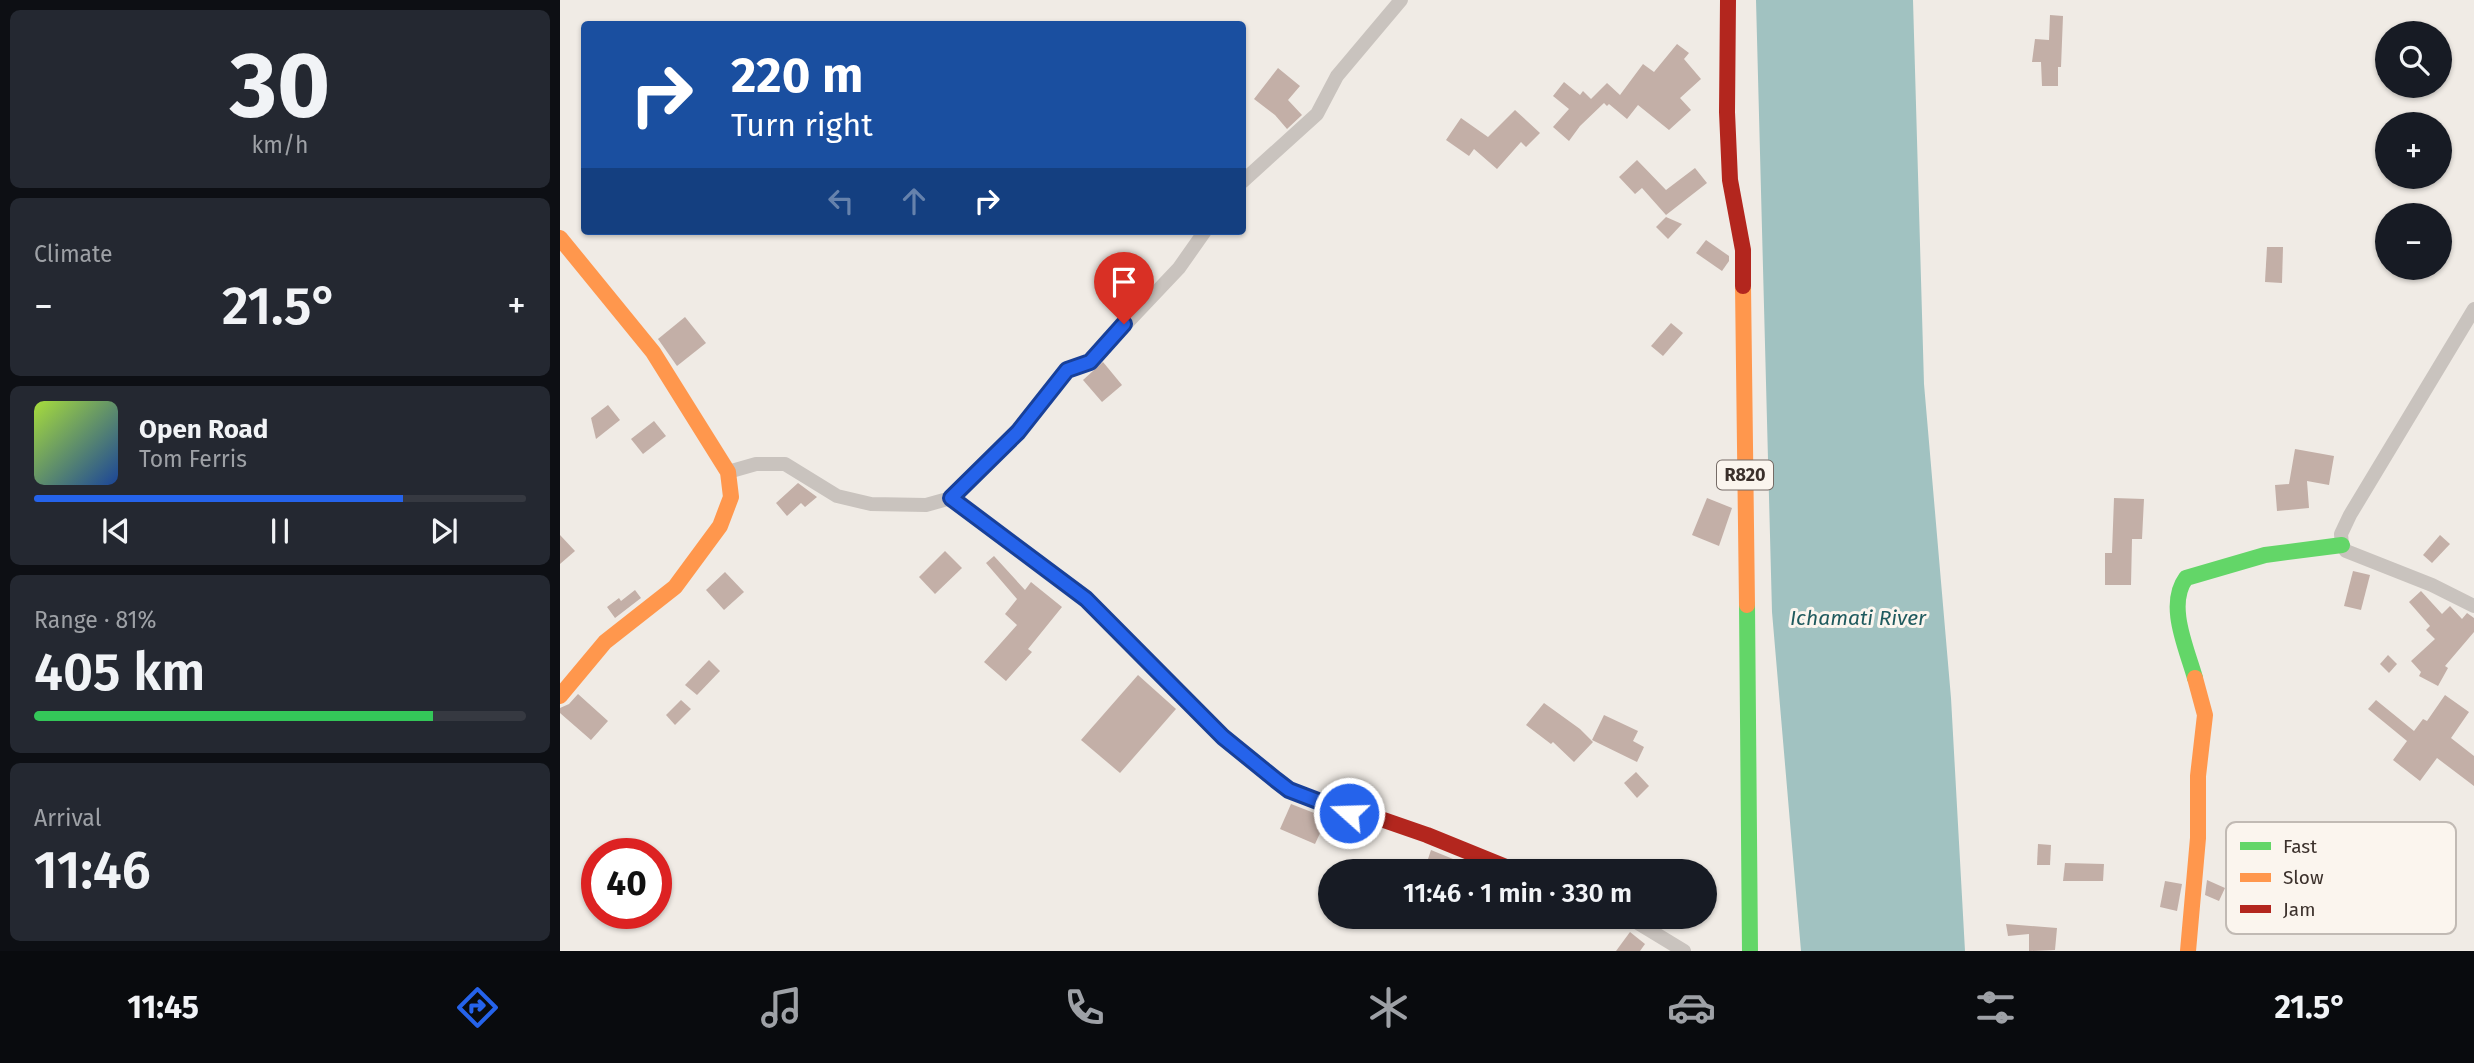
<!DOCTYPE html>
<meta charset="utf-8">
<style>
body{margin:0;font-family:"Fira Sans",sans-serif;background:#242831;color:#f1f3f6;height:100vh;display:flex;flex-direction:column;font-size:26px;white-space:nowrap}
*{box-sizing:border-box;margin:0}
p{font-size:23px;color:#9ea1a6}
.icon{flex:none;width:38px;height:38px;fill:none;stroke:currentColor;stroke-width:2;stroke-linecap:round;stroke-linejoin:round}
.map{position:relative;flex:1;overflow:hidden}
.details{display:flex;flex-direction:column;gap:10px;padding:10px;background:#0d0f14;width:560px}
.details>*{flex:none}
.hud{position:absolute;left:21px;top:21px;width:665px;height:214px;border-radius:7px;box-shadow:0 2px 5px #0004;background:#1a4fa0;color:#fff;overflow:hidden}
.buttons{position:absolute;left:1815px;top:21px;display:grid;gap:14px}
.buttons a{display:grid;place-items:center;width:77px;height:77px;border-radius:50%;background:#171b24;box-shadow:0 2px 5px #0004;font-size:35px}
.speed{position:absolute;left:21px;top:838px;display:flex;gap:14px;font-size:35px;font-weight:700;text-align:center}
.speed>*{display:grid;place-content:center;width:91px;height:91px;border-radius:50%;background:#171b24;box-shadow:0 2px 5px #0004;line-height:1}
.speed .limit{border:10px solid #d22;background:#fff;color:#111}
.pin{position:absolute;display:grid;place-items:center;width:60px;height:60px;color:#fff;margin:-72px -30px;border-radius:50% 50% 50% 0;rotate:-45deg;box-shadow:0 0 7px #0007}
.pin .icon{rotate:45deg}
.me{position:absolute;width:77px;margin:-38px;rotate:290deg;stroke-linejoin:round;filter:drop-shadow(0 0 5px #0008)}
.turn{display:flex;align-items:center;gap:24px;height:147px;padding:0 35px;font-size:32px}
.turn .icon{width:91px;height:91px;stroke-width:2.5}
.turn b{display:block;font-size:49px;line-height:60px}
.lanes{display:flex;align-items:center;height:66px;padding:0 35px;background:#0003;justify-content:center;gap:35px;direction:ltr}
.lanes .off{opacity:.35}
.big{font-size:52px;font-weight:600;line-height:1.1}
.details .widget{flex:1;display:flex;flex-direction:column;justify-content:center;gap:10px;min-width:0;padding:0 24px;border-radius:10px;background:#242831}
.details .dial{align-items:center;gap:0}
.dial b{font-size:91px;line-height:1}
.song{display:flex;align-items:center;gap:21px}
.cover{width:84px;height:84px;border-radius:10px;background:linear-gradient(135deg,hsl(80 70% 55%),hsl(220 70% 35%))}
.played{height:7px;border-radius:4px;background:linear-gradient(90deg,#2563eb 75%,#363941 75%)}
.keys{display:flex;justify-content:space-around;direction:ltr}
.heat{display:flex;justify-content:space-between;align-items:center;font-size:38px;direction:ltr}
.charge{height:10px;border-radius:5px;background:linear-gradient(90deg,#34c759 81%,#363941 0)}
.trip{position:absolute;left:758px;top:859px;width:399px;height:70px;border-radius:35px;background:#171b24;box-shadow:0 2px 5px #0004;font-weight:600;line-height:70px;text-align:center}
.tabs{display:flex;height:112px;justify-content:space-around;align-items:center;background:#090b0e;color:#9ea1a6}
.tabs .icon{width:49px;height:49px}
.tabs .on{color:#2563eb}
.tabs b{font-size:32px;color:#f1f3f6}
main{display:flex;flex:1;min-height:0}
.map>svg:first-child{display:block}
</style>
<main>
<section class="details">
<div class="widget dial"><b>30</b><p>km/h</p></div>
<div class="widget"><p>Climate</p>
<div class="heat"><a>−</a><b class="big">21.5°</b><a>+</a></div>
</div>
<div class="widget">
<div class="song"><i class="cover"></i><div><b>Open Road</b><p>Tom Ferris</p></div></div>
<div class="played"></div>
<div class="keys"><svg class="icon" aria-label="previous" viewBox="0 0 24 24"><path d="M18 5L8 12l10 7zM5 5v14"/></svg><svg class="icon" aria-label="pause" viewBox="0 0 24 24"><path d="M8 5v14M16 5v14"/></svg><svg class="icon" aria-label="next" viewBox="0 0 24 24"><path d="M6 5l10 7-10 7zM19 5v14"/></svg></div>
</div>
<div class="widget"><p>Range · 81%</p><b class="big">405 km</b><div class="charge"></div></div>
<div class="widget"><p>Arrival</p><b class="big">11:46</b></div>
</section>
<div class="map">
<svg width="1914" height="951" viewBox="0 0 1914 951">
<rect width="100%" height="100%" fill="#f0ebe5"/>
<polygon fill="#a1c2c1" points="1196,0 1353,0 1364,384 1391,698 1405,951 1241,951 1212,612"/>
<g fill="#c3afa7">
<polygon points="1490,15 1503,16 1501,67 1498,67 1498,86 1482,86 1481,62 1472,62 1475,39 1489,40"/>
<polygon points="1117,44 1129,53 1124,59 1141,79 1120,98 1131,110 1109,130 1078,105 1067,119 1049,104 1047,106 1044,103 1020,126 1009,141 993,127 1009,109 993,96 1004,82 1020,95 1023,91 1031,99 1047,83 1060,95 1083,64 1094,72"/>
<polygon points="718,68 740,86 728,100 742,115 727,129 715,115 694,99"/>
<polygon points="955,110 980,133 966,147 961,142 937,169 914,149 909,156 886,140 901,118 928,137"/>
<polygon points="1077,160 1106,190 1135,168 1147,183 1106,215 1082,188 1075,194 1059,177"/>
<polygon points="1106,217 1122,224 1108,239 1096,227"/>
<polygon points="1146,240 1169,256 1169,261 1162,271 1136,253"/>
<polygon points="1707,247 1723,247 1722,283 1705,282"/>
<polygon points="125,317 146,343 117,366 98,339"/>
<polygon points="1111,323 1123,333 1103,356 1091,346"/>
<polygon points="543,362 562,385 542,402 523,380"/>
<polygon points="48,405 60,420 36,439 31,418"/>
<polygon points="94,421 106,436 83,454 71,439"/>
<polygon points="1735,449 1774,456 1769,485 1747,481 1749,508 1717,511 1715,485 1729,484"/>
<polygon points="238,483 257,497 245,507 241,503 227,516 216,503"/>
<polygon points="1147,498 1172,508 1159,546 1132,535"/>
<polygon points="1554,498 1584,499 1582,539 1572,539 1571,585 1545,585 1545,553 1552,553"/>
<polygon points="0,535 15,551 0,564"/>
<polygon points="1880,535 1890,544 1872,563 1863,555"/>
<polygon points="385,551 402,568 375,594 359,577"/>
<polygon points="434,556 465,590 471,582 502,607 468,649 472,652 446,681 424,662 457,625 445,614 457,599 426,563"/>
<polygon points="1793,571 1810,575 1801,610 1784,606"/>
<polygon points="165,572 184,592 164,610 146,590"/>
<polygon points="75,590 81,598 55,618 47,607 59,598 61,601"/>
<polygon points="1861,591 1882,614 1890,606 1902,619 1907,613 1914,618 1914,632 1885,666 1888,668 1878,686 1859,676 1861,672 1851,661 1875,639 1866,630 1870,626 1849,602"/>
<polygon points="1828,655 1837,664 1829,673 1820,664"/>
<polygon points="149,660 160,671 137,695 125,685"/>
<polygon points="578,675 616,709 560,773 521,740"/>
<polygon points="18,694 48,721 31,740 0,713 0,708 9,704"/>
<polygon points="1885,695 1909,712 1891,738 1914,756 1914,786 1877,758 1860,781 1833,760 1847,741 1808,709 1816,700 1854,731 1863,719 1867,721"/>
<polygon points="121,700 131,709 115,725 106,715"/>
<polygon points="984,703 1020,729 1033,742 1014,762 993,742 991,744 966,725"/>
<polygon points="1044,715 1078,731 1073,741 1084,747 1077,762 1032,740"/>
<polygon points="1076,772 1089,786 1077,798 1064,783"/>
<polygon points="731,804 767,818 755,844 720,829"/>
<polygon points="1478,844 1491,845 1490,865 1477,865"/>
<polygon points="871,850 893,859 890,869 867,862"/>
<polygon points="1505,863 1544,864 1543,881 1503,881"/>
<polygon points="1647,880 1665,888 1659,901 1645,895"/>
<polygon points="1605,881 1622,884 1617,911 1600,907"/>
<polygon points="1446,924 1497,928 1495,950 1469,951 1469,934 1448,936"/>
<polygon points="1070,932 1085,944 1080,951 1056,951"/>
</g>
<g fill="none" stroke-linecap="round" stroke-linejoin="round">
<g stroke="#c9c3be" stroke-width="14">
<polyline points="682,182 757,114 777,76 841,0"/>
<polyline points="1914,309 1790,515 1781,534 1782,545 1786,551 1872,585 1914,606"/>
<polyline points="168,472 196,464 225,464 277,496 311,504 366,505 391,498 458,432 507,370 530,362 619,268 645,231"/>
<polyline points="1068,917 1124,951"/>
</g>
<g stroke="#63d668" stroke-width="16">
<polyline points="391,498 526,599 663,737 729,790 779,809"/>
<polyline points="1187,605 1190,951"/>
<path d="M1635,678C1627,649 1606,605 1626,578L1705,555L1782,545"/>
</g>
<g stroke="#ff974d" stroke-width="16">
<polyline points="0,238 93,352 168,472 171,497 160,526 115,587 45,642 0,696"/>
<polyline points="1183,286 1187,605"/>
<polyline points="1628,951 1638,838 1638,776 1645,715 1635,678"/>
</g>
<g stroke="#b3261e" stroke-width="16">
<polyline points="1168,0 1167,112 1170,180 1183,250 1183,286"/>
<polyline points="779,809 815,817 867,835 958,872"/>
</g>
</g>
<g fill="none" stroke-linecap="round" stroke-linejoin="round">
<defs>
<polyline id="route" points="564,324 530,362 507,370 458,432 391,498 526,599 663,737 716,780 729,790 789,813"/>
</defs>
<use href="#route" stroke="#184099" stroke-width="18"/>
<use href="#route" stroke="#2563eb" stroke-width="12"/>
</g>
<g text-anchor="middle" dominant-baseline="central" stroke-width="6" stroke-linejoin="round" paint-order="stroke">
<rect fill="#fbf5ee" stroke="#756b66" stroke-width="2" x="1157" y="460.5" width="56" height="29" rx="5"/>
<g font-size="18" font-weight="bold" fill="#3b302b">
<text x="1185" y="475">R820</text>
</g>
<g font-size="21" font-style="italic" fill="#1f5a5e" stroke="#fbf5ee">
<text x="1298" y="618">Ichamati River</text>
</g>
</g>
<rect x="1666" y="822" width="230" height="112" rx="10" fill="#fbf5ee" stroke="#c1bab4" stroke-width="2"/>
<rect x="1680" y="842" width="31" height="8" fill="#63d668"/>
<rect x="1680" y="873" width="31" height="9" fill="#ff974d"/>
<rect x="1680" y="905" width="31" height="8" fill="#b3261e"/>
<g font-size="19" fill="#3b302b">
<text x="1723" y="853">Fast</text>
<text x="1723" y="884">Slow</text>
<text x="1723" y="916">Jam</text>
</g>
</svg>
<div class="buttons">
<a><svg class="icon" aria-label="search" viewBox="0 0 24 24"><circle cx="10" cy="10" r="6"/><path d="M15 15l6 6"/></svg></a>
<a>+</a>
<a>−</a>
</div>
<div class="speed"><div class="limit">40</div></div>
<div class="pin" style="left:564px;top:324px;background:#d93025"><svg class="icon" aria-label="arrive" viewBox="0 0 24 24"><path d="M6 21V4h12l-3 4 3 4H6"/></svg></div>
<svg class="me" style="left:789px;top:813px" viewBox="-20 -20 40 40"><circle r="17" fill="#2563eb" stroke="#fff" stroke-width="3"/><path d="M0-11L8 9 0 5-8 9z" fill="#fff"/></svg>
<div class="trip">11:46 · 1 min · 330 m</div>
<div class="hud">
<div class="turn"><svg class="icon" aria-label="right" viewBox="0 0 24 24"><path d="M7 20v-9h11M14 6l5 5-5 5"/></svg><div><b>220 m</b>Turn right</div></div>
<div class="lanes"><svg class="icon off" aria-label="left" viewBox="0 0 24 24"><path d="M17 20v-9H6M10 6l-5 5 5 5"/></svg><svg class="icon off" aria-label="ahead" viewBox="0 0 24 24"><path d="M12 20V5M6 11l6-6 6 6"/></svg><svg class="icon" aria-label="right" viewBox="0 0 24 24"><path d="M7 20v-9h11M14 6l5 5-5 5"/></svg></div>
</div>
</div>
</main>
<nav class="tabs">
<b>11:45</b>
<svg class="icon on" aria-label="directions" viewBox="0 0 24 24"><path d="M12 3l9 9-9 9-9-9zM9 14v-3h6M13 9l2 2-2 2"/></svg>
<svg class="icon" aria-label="music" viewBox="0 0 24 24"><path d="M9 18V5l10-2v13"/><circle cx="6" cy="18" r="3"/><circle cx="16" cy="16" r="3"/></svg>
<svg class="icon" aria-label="phone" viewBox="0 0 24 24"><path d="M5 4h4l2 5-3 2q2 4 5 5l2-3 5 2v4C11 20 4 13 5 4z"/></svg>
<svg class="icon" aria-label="climate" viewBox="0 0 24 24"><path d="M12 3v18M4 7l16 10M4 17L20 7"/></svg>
<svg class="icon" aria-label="car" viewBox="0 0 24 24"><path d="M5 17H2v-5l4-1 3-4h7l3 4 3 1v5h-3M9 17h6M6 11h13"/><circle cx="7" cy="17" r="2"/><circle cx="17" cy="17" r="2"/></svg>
<svg class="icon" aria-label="filters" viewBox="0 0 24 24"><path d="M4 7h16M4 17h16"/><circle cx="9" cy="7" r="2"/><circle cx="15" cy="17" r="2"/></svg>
<b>21.5°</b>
</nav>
